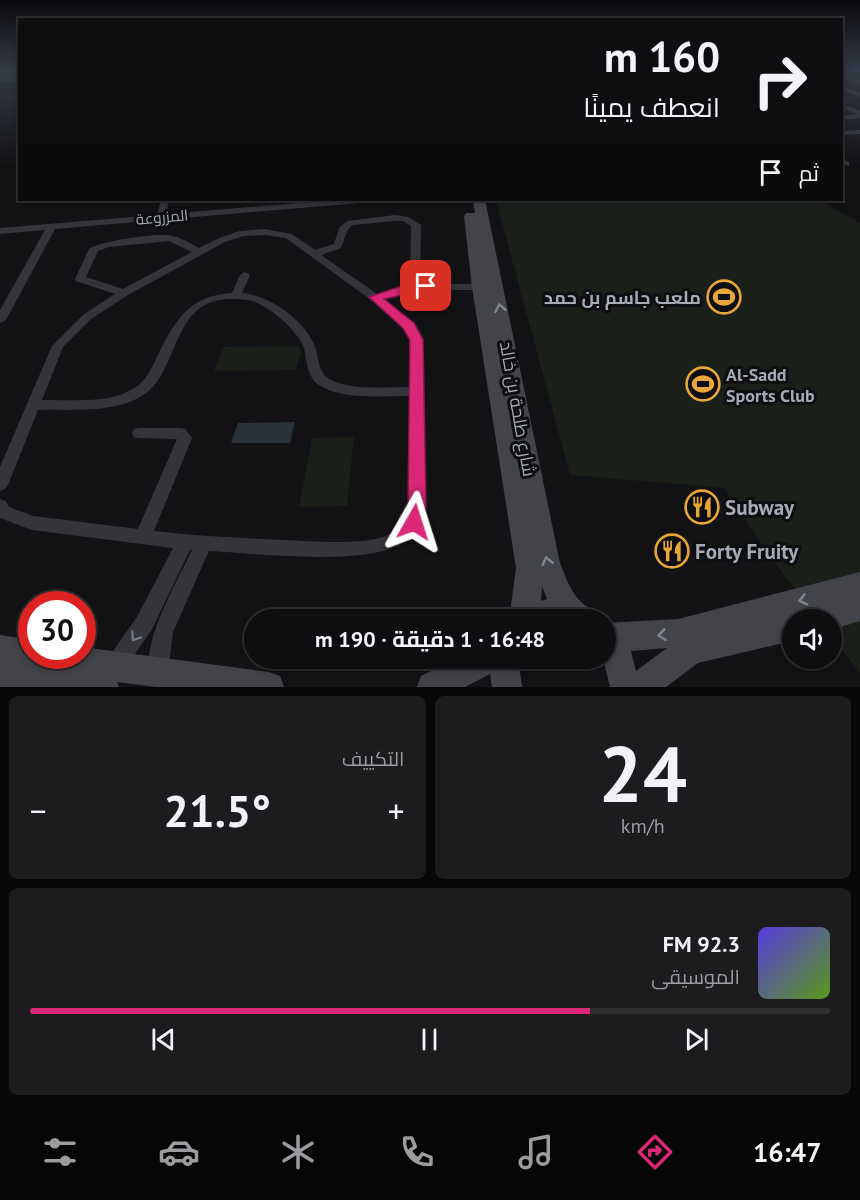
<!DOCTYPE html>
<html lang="ar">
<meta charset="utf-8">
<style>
body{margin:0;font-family:"PT Sans",Cairo,sans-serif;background:#1c1c1e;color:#f1f3f6;direction:rtl;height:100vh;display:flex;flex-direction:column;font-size:22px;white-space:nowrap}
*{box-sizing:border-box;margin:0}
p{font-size:20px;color:#9b9c9f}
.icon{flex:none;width:33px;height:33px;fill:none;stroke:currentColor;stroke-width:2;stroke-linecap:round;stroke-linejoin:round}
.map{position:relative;height:687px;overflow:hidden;direction:ltr}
.drawer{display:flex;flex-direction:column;gap:9px;padding:9px;background:#080809;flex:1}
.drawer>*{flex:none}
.top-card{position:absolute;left:18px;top:18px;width:825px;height:183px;border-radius:0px;box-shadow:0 3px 9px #0003,0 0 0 2px #2e2e30;direction:rtl;background:#0e0e10;color:#f1f3f6;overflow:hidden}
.controls{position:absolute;left:782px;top:609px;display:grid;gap:12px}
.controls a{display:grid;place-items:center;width:60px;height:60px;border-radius:50%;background:#0e0e10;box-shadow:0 3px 9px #0003,0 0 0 2px #2e2e30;font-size:30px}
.speed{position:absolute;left:18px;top:591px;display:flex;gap:12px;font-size:30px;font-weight:700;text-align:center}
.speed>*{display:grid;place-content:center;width:78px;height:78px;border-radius:50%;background:#0e0e10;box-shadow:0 3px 9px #0003,0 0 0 2px #2e2e30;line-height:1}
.speed .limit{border:9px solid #d22;background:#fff;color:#111}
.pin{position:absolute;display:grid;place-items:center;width:51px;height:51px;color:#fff;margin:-26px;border-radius:12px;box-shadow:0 3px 9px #0006}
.me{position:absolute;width:66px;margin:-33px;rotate:6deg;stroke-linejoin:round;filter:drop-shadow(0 0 4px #0008)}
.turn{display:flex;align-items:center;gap:21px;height:126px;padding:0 24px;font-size:27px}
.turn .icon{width:78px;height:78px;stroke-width:2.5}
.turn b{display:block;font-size:42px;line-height:51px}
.then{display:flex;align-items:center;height:57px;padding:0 24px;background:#0003;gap:12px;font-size:22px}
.big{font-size:45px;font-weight:700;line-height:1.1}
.drawer .card{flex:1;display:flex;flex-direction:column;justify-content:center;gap:9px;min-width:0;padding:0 21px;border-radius:9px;background:#1c1c1e}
.drawer .dial{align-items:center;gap:0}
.dial b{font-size:78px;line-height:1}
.song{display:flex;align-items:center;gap:18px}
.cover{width:72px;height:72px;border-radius:9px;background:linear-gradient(135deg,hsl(250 70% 55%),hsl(90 70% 35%))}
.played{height:6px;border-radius:3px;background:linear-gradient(90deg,#db2777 70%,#2e2e30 70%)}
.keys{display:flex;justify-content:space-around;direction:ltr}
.heat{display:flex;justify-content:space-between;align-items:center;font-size:33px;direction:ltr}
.drawer .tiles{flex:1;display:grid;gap:9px;grid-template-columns:1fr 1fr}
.card:last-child{grid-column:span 2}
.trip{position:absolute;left:244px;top:609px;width:372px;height:60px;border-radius:30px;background:#0e0e10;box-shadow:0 3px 9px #0003,0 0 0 2px #2e2e30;font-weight:700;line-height:60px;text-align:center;direction:rtl}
.menu{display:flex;height:96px;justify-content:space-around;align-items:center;background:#060606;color:#9b9c9f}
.menu .icon{width:42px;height:42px}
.menu .current{color:#db2777}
.menu b{font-size:27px;color:#f1f3f6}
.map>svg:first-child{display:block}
</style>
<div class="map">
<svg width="860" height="687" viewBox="0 0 860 687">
<rect width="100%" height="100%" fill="#131315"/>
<g fill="#1a1f1a">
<polygon points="496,200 819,200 860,223 860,673 831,635 831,620 819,619 774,562 724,488 570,475"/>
<polygon points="299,346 301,352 296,370 214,371 224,347"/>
<polygon points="354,437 347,506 299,507 312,438"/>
</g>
<polygon fill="#2a3238" points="295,422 290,443 231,443 238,423"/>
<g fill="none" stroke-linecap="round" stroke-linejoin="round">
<g fill="#34353a" fill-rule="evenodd">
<polygon points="842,74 860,80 860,84 842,78"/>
<rect x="0" y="78" width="20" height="4"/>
<polygon points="842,86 860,93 860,97 842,90"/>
<polygon points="842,104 860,111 860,118 842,120 842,116 858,114 842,108"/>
<polygon points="860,130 860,134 842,135 842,131"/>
<polygon points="842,159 849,162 849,166 842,164"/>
<polygon points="161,200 169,200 166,214 335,200 363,200 359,203 55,229 6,320 0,323 0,310 45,230 0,234 0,228 157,215"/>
<path d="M395,215L408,217L421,225L420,284H480L485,287L480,290H415L383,299L421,333L425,506C422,521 419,532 406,541C369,568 256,553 209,551L173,632L168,672L165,679L158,682L151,679C138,647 178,580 192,550H190L151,631L122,672L115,675L108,672L105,665L108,658L137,617L173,548L32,530L0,518V499L6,501L9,507L33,516L138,529L177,439L139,438L134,437L132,433L134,429L139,428H180L185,429L192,438L154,531C197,536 240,538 283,540C311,541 352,545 380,538C396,533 406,522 409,506V396C384,396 341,400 319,385C307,377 307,361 304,348C299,332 271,308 255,302C247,299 237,299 228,299C172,301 179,370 145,394C115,414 73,409 38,410L8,485L5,489L0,491V467L52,346L83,315L115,294L76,281L75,279L89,249C100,241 160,232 173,236C182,238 191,244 199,248L219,238L240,231L264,229L292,234L315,250L334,244L339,228L347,221ZM395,221H403L411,226L410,285L377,294L321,255L341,248L348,229L353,225ZM264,235L286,238L371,300L409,334V387C387,387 346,391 328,378C317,371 319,355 314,344C303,319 269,295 242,293L250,275L245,272L240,275L232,293C189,295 174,322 157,357C151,369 147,379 136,387C110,405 72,399 42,400L63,347L91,319L128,295L225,242L244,236ZM169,241L192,252L123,289L86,277L98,251L109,247Z"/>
</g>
<g fill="#424449" fill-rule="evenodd">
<polygon points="0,70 4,70 4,71 0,73"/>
<path d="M473,200H485L560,563C568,583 574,602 594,610L598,620H509L516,568L472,287L464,216L466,213H475ZM542,586L547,599L541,601Z"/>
<path d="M860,572V621L831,630V620H805L808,612L797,615L803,620H792V641L698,663L666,687H610L603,658H606V623L678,619ZM667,648L636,671L631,651Z"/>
<polygon points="0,635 32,640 32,656 82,656 82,647 269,672 280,676 284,687 156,687 117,682 119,687 0,687"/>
<polygon points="458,658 518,658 522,687 492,687 490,674 465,687 417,687 421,676"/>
</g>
</g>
<defs><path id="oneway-chevron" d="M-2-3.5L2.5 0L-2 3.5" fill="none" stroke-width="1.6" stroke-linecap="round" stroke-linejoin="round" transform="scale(1.5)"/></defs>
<g stroke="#82878f">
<use href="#oneway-chevron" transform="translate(500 308) rotate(-100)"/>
<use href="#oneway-chevron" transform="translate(547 561) rotate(-103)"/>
<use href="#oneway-chevron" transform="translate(803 600) rotate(165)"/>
<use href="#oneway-chevron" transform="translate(662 635) rotate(172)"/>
</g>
<use stroke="#72767e" href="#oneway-chevron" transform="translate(135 637) rotate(124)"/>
<linearGradient id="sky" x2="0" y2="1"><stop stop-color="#0a0a0c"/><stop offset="0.42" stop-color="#333946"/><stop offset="1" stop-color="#333946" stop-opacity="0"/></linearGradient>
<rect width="860" height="166" fill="url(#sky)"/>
<polygon fill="#db2777" stroke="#8e194d" stroke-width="1.5" points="426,283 432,286 431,289 384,299 414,323 423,340 426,506 420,527 414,530 407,527 404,522 408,506 410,340 403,328 369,297 405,285"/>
<defs>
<symbol id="stadium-ring" viewBox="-11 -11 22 22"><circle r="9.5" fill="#0e0e10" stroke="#e9a737" stroke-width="1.5"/><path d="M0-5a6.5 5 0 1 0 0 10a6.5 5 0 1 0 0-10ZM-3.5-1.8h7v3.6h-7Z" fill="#e9a737"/></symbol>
<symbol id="restaurant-ring" viewBox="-11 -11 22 22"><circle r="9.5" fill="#0e0e10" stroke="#e9a737" stroke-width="1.5"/><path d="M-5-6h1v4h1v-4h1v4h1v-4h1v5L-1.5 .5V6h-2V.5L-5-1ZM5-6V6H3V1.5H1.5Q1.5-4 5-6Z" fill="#e9a737"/></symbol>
</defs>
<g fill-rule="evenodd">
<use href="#stadium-ring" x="705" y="278" width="38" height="38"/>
<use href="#stadium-ring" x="684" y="365" width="38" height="38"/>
<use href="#restaurant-ring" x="683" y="488" width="38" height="38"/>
<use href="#restaurant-ring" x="653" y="532" width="38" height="38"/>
</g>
<g text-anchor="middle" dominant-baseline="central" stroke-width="6" stroke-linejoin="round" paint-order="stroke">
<g font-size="15" fill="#a5abb5" stroke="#0e0e10">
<text transform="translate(162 217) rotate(-5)">المزروعة</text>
</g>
<g font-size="18" font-weight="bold" fill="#a5abb5" stroke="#0e0e10" text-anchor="end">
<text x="701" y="297">ملعب جاسم بن حمد</text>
<text x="726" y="374" text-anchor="start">Al-Sadd<tspan x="726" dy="21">Sports Club</tspan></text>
</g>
<g font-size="18" fill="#a5abb5" stroke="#0e0e10">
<text transform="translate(518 409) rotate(80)">شارع طلحة بن خالد</text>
</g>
<g font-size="21" font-weight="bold" fill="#a5abb5" stroke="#0e0e10" text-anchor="start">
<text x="725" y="507">Subway</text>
<text x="695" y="551">Forty Fruity</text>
</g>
</g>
</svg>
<div class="controls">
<a><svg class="icon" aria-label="sound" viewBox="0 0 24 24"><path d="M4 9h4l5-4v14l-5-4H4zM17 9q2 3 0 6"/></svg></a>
</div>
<div class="speed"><div class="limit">30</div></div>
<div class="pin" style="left:426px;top:286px;background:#d93025"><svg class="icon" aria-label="arrive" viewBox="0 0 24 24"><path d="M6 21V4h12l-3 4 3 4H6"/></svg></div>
<svg class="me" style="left:414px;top:522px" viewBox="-20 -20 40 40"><path d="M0-17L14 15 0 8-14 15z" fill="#db2777" stroke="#fff" stroke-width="4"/></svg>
<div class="trip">16:48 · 1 دقيقة · 190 m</div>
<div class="top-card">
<div class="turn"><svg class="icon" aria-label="right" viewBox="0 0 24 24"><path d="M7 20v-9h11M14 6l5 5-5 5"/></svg><div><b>160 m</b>انعطف يمينًا</div></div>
<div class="then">ثم<svg class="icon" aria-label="arrive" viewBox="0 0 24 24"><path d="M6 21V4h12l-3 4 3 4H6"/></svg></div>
</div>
</div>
<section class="drawer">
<div class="tiles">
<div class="card dial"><b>24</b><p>km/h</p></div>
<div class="card"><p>التكييف</p>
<div class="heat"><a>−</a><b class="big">21.5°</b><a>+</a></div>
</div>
<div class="card">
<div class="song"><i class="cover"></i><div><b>92.3 FM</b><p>الموسيقى</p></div></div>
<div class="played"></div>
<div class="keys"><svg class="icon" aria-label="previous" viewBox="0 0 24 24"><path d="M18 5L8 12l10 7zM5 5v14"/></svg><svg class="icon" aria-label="pause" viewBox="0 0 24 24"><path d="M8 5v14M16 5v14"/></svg><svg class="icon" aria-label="next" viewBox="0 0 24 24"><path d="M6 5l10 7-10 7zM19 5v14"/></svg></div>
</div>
</div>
</section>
<nav class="menu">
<b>16:47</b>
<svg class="icon current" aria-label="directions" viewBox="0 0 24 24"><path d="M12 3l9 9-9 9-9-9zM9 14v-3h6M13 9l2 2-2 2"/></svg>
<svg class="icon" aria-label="music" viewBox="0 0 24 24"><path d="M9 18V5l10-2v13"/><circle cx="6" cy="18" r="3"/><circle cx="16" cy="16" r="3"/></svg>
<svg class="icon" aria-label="phone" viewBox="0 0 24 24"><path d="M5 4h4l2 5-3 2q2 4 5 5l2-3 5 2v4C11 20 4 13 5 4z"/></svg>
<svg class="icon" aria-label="climate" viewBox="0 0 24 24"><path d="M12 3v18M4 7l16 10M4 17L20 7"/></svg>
<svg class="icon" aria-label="car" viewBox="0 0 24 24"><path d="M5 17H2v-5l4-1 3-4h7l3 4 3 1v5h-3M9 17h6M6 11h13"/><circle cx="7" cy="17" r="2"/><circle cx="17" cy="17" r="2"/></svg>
<svg class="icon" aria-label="filters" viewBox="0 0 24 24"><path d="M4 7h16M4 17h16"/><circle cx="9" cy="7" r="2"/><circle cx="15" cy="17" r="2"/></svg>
</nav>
